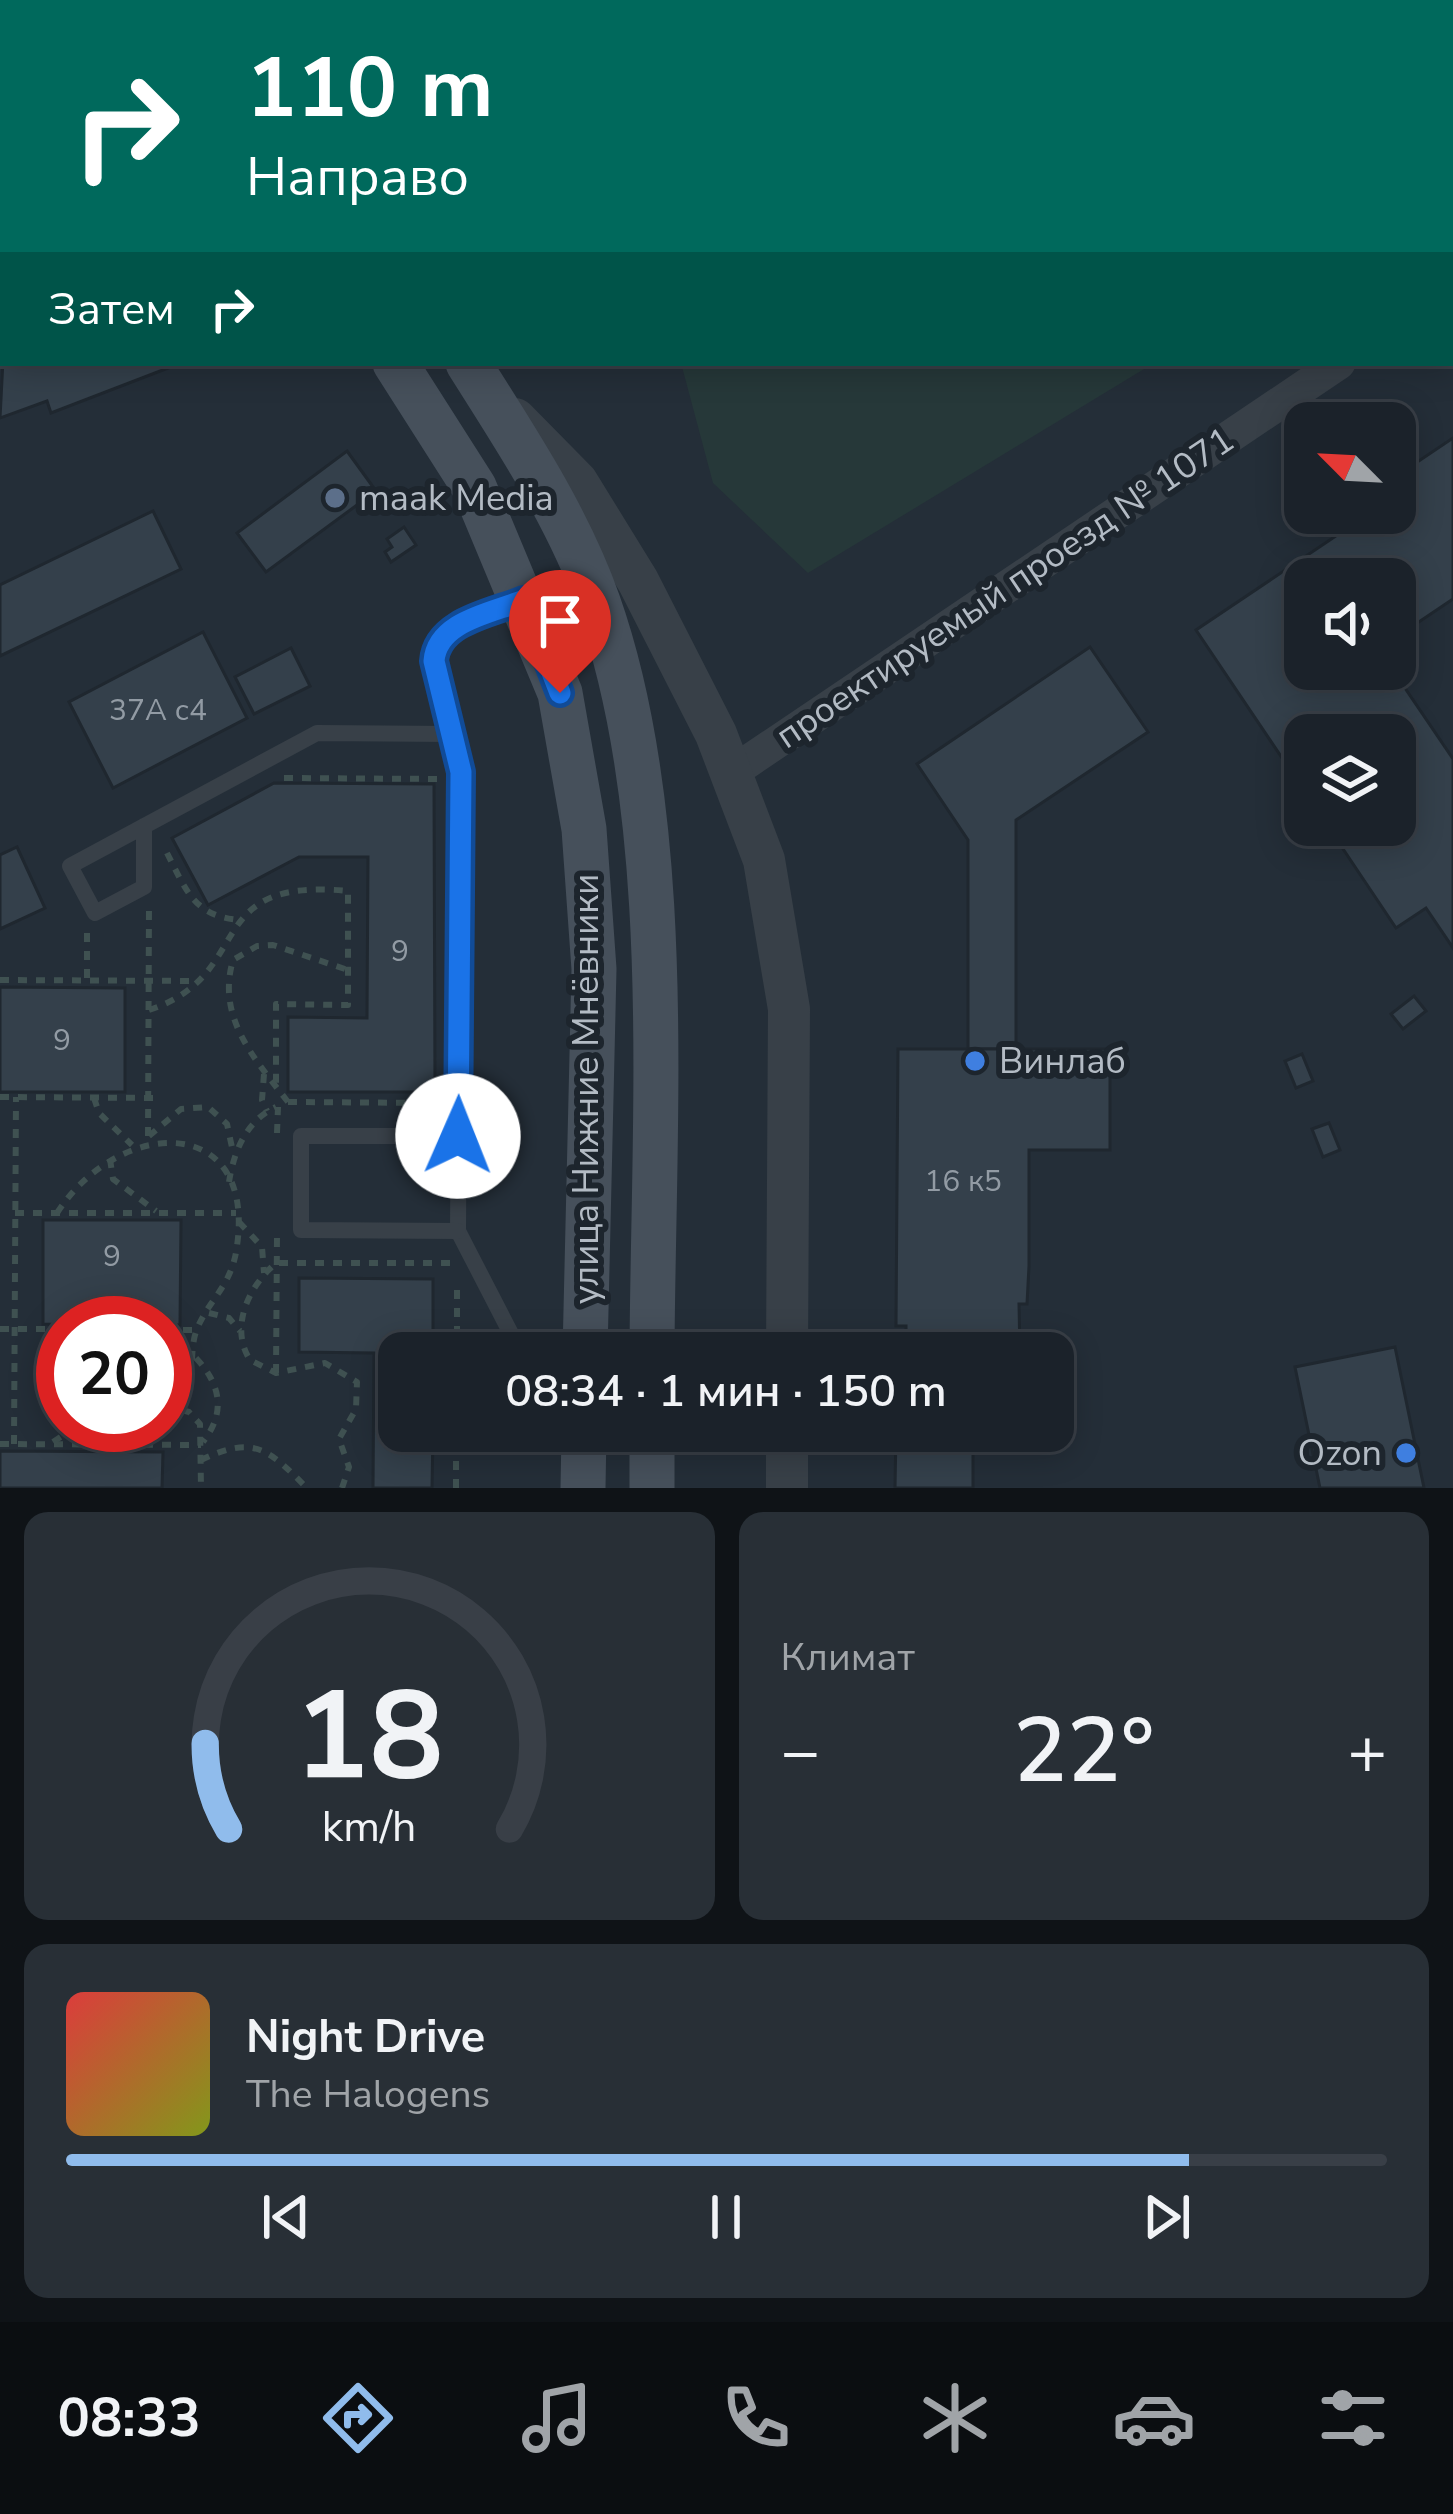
<!DOCTYPE html>
<html lang="ru">
<meta charset="utf-8">
<style>
body{margin:0;font-family:"Nunito Sans",sans-serif;background:#282f36;color:#f1f3f6;height:100vh;display:flex;flex-direction:column;font-size:45px;white-space:nowrap}
*{box-sizing:border-box;margin:0}
p{font-size:39px;color:#a0a4a8}
.icon{flex:none;width:66px;height:66px;fill:none;stroke:currentColor;stroke-width:2;stroke-linecap:round;stroke-linejoin:round}
.map{position:relative;height:1488px;overflow:hidden}
.details{display:flex;flex-direction:column;gap:24px;padding:24px;background:#0f1317;flex:1}
.details>*{flex:none}
.top-card{position:absolute;left:0px;top:0px;width:1455px;height:366px;box-shadow:0 6px 30px #0003,0 0 0 3px #393f47;background:#00695c;color:#fff;overflow:hidden}
.needle{width:78px;rotate:294deg}
.controls{position:absolute;left:1284px;top:402px;display:grid;gap:24px}
.controls a{display:grid;place-items:center;width:132px;height:132px;border-radius:24px;background:#1b222a;box-shadow:0 6px 30px #0003,0 0 0 3px #393f47;font-size:60px}
.speed{position:absolute;left:36px;top:1296px;display:flex;gap:24px;font-size:60px;font-weight:700;text-align:center}
.speed>*{display:grid;place-content:center;width:156px;height:156px;border-radius:50%;background:#1b222a;box-shadow:0 6px 30px #0003,0 0 0 3px #393f47;line-height:1}
.speed .limit{border:18px solid #d22;background:#fff;color:#111}
.pin{position:absolute;display:grid;place-items:center;width:102px;height:102px;color:#fff;margin:-123px -51px;border-radius:50% 50% 50% 0;rotate:-45deg;box-shadow:0 0 12px #0007}
.pin .icon{rotate:45deg}
.me{position:absolute;width:132px;margin:-66px;rotate:1deg;stroke-linejoin:round;filter:drop-shadow(0 0 9px #0008)}
.turn{display:flex;align-items:center;gap:42px;height:252px;padding:0 48px;font-size:54px}
.turn .icon{width:156px;height:156px;stroke-width:2.5}
.turn b{display:block;font-size:84px;line-height:102px}
.then{display:flex;align-items:center;height:114px;padding:0 48px;background:#0003;gap:24px;font-size:45px}
.big{font-size:90px;font-weight:600;line-height:1.1}
.details .tile{flex:1;display:flex;flex-direction:column;justify-content:center;gap:18px;min-width:0;padding:0 42px;border-radius:24px;background:#282f36}
.details .dial{align-items:center;gap:0}
.dial svg{height:312px;overflow:visible;fill:none;stroke:#393f47;stroke-width:7;stroke-linecap:round;text-anchor:middle}
.dial text{fill:#f1f3f6;stroke:none}
.song{display:flex;align-items:center;gap:36px}
.cover{width:144px;height:144px;border-radius:18px;background:linear-gradient(135deg,hsl(0 70% 55%),hsl(70 70% 35%))}
.played{height:12px;border-radius:6px;background:linear-gradient(90deg,#90bcec 85%,#393f47 85%)}
.keys{display:flex;justify-content:space-around;direction:ltr}
.heat{display:flex;justify-content:space-between;align-items:center;font-size:66px;direction:ltr}
.details .tiles{flex:1;display:grid;gap:24px;grid-template-columns:1fr 1fr}
.tile:last-child{grid-column:span 2}
.trip{position:absolute;left:378px;top:1332px;width:696px;height:120px;border-radius:24px;background:#1b222a;box-shadow:0 6px 30px #0003,0 0 0 3px #393f47;font-weight:600;line-height:120px;text-align:center}
.dock{display:flex;height:192px;justify-content:space-around;align-items:center;background:#0b0e11;color:#a0a4a8}
.dock .icon{width:84px;height:84px}
.dock .on{color:#90bcec}
.dock b{font-size:54px;color:#f1f3f6}
.map>svg:first-child{display:block}
</style>
<div class="map">
<svg width="1453" height="1488" viewBox="0 0 1453 1488">
<rect width="100%" height="100%" fill="#242e38"/>
<polygon fill="#263839" points="681,363 1154,363 808,573 713,483"/>
<g fill="#34404b" stroke="#1f272f" stroke-width="3">
<polygon points="3,360 3,363 181,363 51,413 47,401 0,418"/>
<polygon points="1453,438 1453,599 1395,638 1395,579 1305,579 1305,669 1392,669 1453,759 1453,948 1426,908 1396,928 1327,825 1395,825 1395,735 1305,735 1305,792 1196,630 1370,513 1395,513 1395,477"/>
<polygon points="347,451 376,491 266,572 237,533"/>
<polygon points="153,511 181,569 0,656 0,585"/>
<polygon points="404,527 416,545 391,562 385,552 392,547 387,539"/>
<polygon points="203,632 247,718 113,788 69,702"/>
<polygon points="1090,647 1148,732 1016,820 1016,1049 968,1049 968,840 917,764"/>
<polygon points="291,648 310,686 254,714 235,677"/>
<polygon points="274,783 434,784 435,1092 288,1092 288,1017 367,1018 368,857 299,857 208,905 172,838"/>
<polygon points="17,847 45,908 0,929 0,855"/>
<polygon points="0,987 125,988 125,1092 0,1092"/>
<polygon points="1414,996 1426,1011 1403,1029 1391,1014"/>
<polygon points="898,1049 1110,1049 1110,1150 1029,1150 1029,1266 1027,1304 1019,1304 1020,1353 906,1353 906,1326 896,1326"/>
<polygon points="1302,1054 1313,1081 1296,1088 1285,1061"/>
<polygon points="1329,1123 1340,1150 1323,1157 1312,1129"/>
<polygon points="43,1220 181,1220 180,1325 43,1324"/>
<polygon points="299,1278 433,1279 433,1353 399,1353 399,1431 433,1431 432,1488 373,1488 374,1353 299,1352"/>
<polygon points="1395,1347 1424,1488 1320,1488 1295,1367"/>
<polygon points="896,1431 973,1431 973,1488 895,1488"/>
<polygon points="0,1451 163,1452 162,1488 0,1488"/>
</g>
<g fill="none" stroke-linecap="round" stroke-linejoin="round">
<g stroke="#3f5151" stroke-width="6" stroke-dasharray="9 9" stroke-linecap="butt">
<polyline points="284,778 439,779"/>
<path d="M167,853C186,890 194,916 239,920"/>
<polyline points="87,933 87,980"/>
<polyline points="0,980 199,981"/>
<path d="M149,1010C257,975 199,876 348,891V1005L276,1004V1086"/>
<polyline points="264,1074 262,1100 267,1111"/>
<polyline points="0,1097 161,1098"/>
<polyline points="94,1098 99,1113 132,1145"/>
<path d="M288,1102C255,1059 216,1018 233,960L257,946L273,945L348,970"/>
<polyline points="288,1102 437,1103"/>
<polyline points="277,1133 278,1107"/>
<polyline points="148,1136 149,906"/>
<polyline points="149,1136 181,1109 208,1107 227,1124 233,1152"/>
<polyline points="110,1159 113,1179 156,1211"/>
<path d="M229,1182C234,1151 246,1121 276,1107"/>
<polyline points="15,1213 236,1213"/>
<path d="M57,1213C119,1117 256,1112 237,1246C232,1286 209,1299 197,1329C186,1357 203,1378 165,1401"/>
<polyline points="239,1222 262,1247 264,1273"/>
<polyline points="209,1313 229,1318 240,1331"/>
<polyline points="0,1329 63,1329"/>
<polyline points="165,1330 196,1330"/>
<polyline points="457,1353 457,1283"/>
<path d="M196,1358C221,1385 226,1412 203,1442"/>
<polyline points="276,1373 277,1236"/>
<polyline points="165,1405 189,1412 200,1424 201,1488"/>
<polyline points="53,1442 79,1425"/>
<polyline points="0,1444 201,1445"/>
<polyline points="14,1444 16,1097"/>
<path d="M201,1460C255,1434 269,1450 307,1488"/>
<path d="M342,1488L349,1467L339,1439L356,1409L357,1382L325,1363L276,1373L250,1360C229,1327 249,1286 276,1263H453"/>
<polyline points="456,1488 456,1431"/>
</g>
<g stroke="#384048" stroke-width="16">
<polyline points="501,3 510,0"/>
<polyline points="518,603 444,633 434,661 461,779 458,1231 521,1353"/>
<polyline points="144,826 144,887 95,913 70,866 317,733 451,734"/>
<polyline points="458,1231 301,1230 301,1136 458,1136"/>
</g>
<g stroke="#384048" stroke-width="33">
<polyline points="1452,287 1453,286"/>
<polyline points="731,773 1339,363"/>
</g>
<g stroke="#384048" stroke-width="42">
<polyline points="515,419 577,482 638,581 716,734 764,860 789,1009 787,1353"/>
<polyline points="787,1488 787,1431"/>
</g>
<g stroke="#46505b" stroke-width="45">
<polyline points="153,0 155,3"/>
<polyline points="229,0 231,3"/>
<polyline points="395,363 474,487 560,693 584,829 594,969 585,1353"/>
<path d="M468,363C516,439 568,517 598,602C676,822 653,1121 652,1353"/>
<polyline points="583,1488 584,1431"/>
<polyline points="652,1488 652,1431"/>
</g>
</g>
<g fill="none" stroke-linecap="round" stroke-linejoin="round">
<defs>
<path id="route" d="M458,1136L461,772L434,661C437,621 492,613 524,600L560,693"/>
</defs>
<use href="#route" stroke="#114b97" stroke-width="30"/>
<use href="#route" stroke="#1a73e8" stroke-width="21"/>
</g>
<circle fill="#5c6f8a" stroke="#1d252d" stroke-width="4.5" cx="335" cy="498" r="12"/>
<g fill="#3f7fe0" stroke="#1d252d" stroke-width="4.5">
<circle cx="975" cy="1061" r="12"/>
<circle cx="1406" cy="1453" r="12"/>
</g>
<g text-anchor="middle" dominant-baseline="central" stroke-width="12" stroke-linejoin="round" paint-order="stroke">
<g font-size="30" fill="#929ba4">
<text x="158" y="710">37А с4</text>
<text x="400" y="951">9</text>
<text x="62" y="1040">9</text>
<text x="963" y="1181">16 к5</text>
<text x="112" y="1256">9</text>
</g>
<g font-size="36" fill="#b3bbc4" stroke="#1d252d" text-anchor="start">
<text x="359" y="498">maak Media</text>
<text x="999" y="1061">Винлаб</text>
<text x="1382" y="1453" text-anchor="end">Ozon</text>
</g>
<g font-size="36" fill="#b3bbc4" stroke="#1d252d">
<text transform="translate(1005 588) rotate(-34)">проектируемый проезд № 1071</text>
<text transform="translate(586 1089) rotate(-90)">улица Нижние Мнёвники</text>
</g>
</g>
</svg>
<div class="controls">
<a><svg class="needle" viewBox="-14 -14 28 28"><path d="M0-13l5 13h-10z" fill="#e53935"/><path d="M0 13l5-13h-10z" fill="#a0a4a8"/></svg></a>
<a><svg class="icon" aria-label="sound" viewBox="0 0 24 24"><path d="M4 9h4l5-4v14l-5-4H4zM17 9q2 3 0 6"/></svg></a>
<a><svg class="icon" aria-label="layers" viewBox="0 0 24 24"><path d="M12 4l9 5-9 5-9-5zM3 14l9 5 9-5"/></svg></a>
</div>
<div class="speed"><div class="limit">20</div></div>
<div class="pin" style="left:560px;top:693px;background:#d93025"><svg class="icon" aria-label="arrive" viewBox="0 0 24 24"><path d="M6 21V4h12l-3 4 3 4H6"/></svg></div>
<svg class="me" style="left:458px;top:1136px" viewBox="-20 -20 40 40"><circle r="19" fill="#fff"/><path d="M0-13L10 11 0 6-10 11z" fill="#1a73e8"/></svg>
<div class="trip">08:34 · 1 мин · 150 m</div>
<div class="top-card">
<div class="turn"><svg class="icon" aria-label="right" viewBox="0 0 24 24"><path d="M7 20v-9h11M14 6l5 5-5 5"/></svg><div><b>110 m</b>Направо</div></div>
<div class="then">Затем<svg class="icon" aria-label="right" viewBox="0 0 24 24"><path d="M7 20v-9h11M14 6l5 5-5 5"/></svg></div>
</div>
</div>
<section class="details">
<div class="tiles">
<div class="tile dial"><svg viewBox="0 0 100 80">
<path d="M14 69A42 42 0 1 1 86 69"/>
<path d="M14 69A42 42 0 0 1 8 47" stroke="#90bcec"/>
<text x="50" y="56" font-size="32" font-weight="700">18</text>
<text x="50" y="72" font-size="11">km/h</text>
</svg></div>
<div class="tile"><p>Климат</p>
<div class="heat"><a>−</a><b class="big">22°</b><a>+</a></div>
</div>
<div class="tile">
<div class="song"><i class="cover"></i><div><b>Night Drive</b><p>The Halogens</p></div></div>
<div class="played"></div>
<div class="keys"><svg class="icon" aria-label="previous" viewBox="0 0 24 24"><path d="M18 5L8 12l10 7zM5 5v14"/></svg><svg class="icon" aria-label="pause" viewBox="0 0 24 24"><path d="M8 5v14M16 5v14"/></svg><svg class="icon" aria-label="next" viewBox="0 0 24 24"><path d="M6 5l10 7-10 7zM19 5v14"/></svg></div>
</div>
</div>
</section>
<nav class="dock">
<b>08:33</b>
<svg class="icon on" aria-label="directions" viewBox="0 0 24 24"><path d="M12 3l9 9-9 9-9-9zM9 14v-3h6M13 9l2 2-2 2"/></svg>
<svg class="icon" aria-label="music" viewBox="0 0 24 24"><path d="M9 18V5l10-2v13"/><circle cx="6" cy="18" r="3"/><circle cx="16" cy="16" r="3"/></svg>
<svg class="icon" aria-label="phone" viewBox="0 0 24 24"><path d="M5 4h4l2 5-3 2q2 4 5 5l2-3 5 2v4C11 20 4 13 5 4z"/></svg>
<svg class="icon" aria-label="climate" viewBox="0 0 24 24"><path d="M12 3v18M4 7l16 10M4 17L20 7"/></svg>
<svg class="icon" aria-label="car" viewBox="0 0 24 24"><path d="M5 17H2v-5l4-1 3-4h7l3 4 3 1v5h-3M9 17h6M6 11h13"/><circle cx="7" cy="17" r="2"/><circle cx="17" cy="17" r="2"/></svg>
<svg class="icon" aria-label="filters" viewBox="0 0 24 24"><path d="M4 7h16M4 17h16"/><circle cx="9" cy="7" r="2"/><circle cx="15" cy="17" r="2"/></svg>
</nav>
